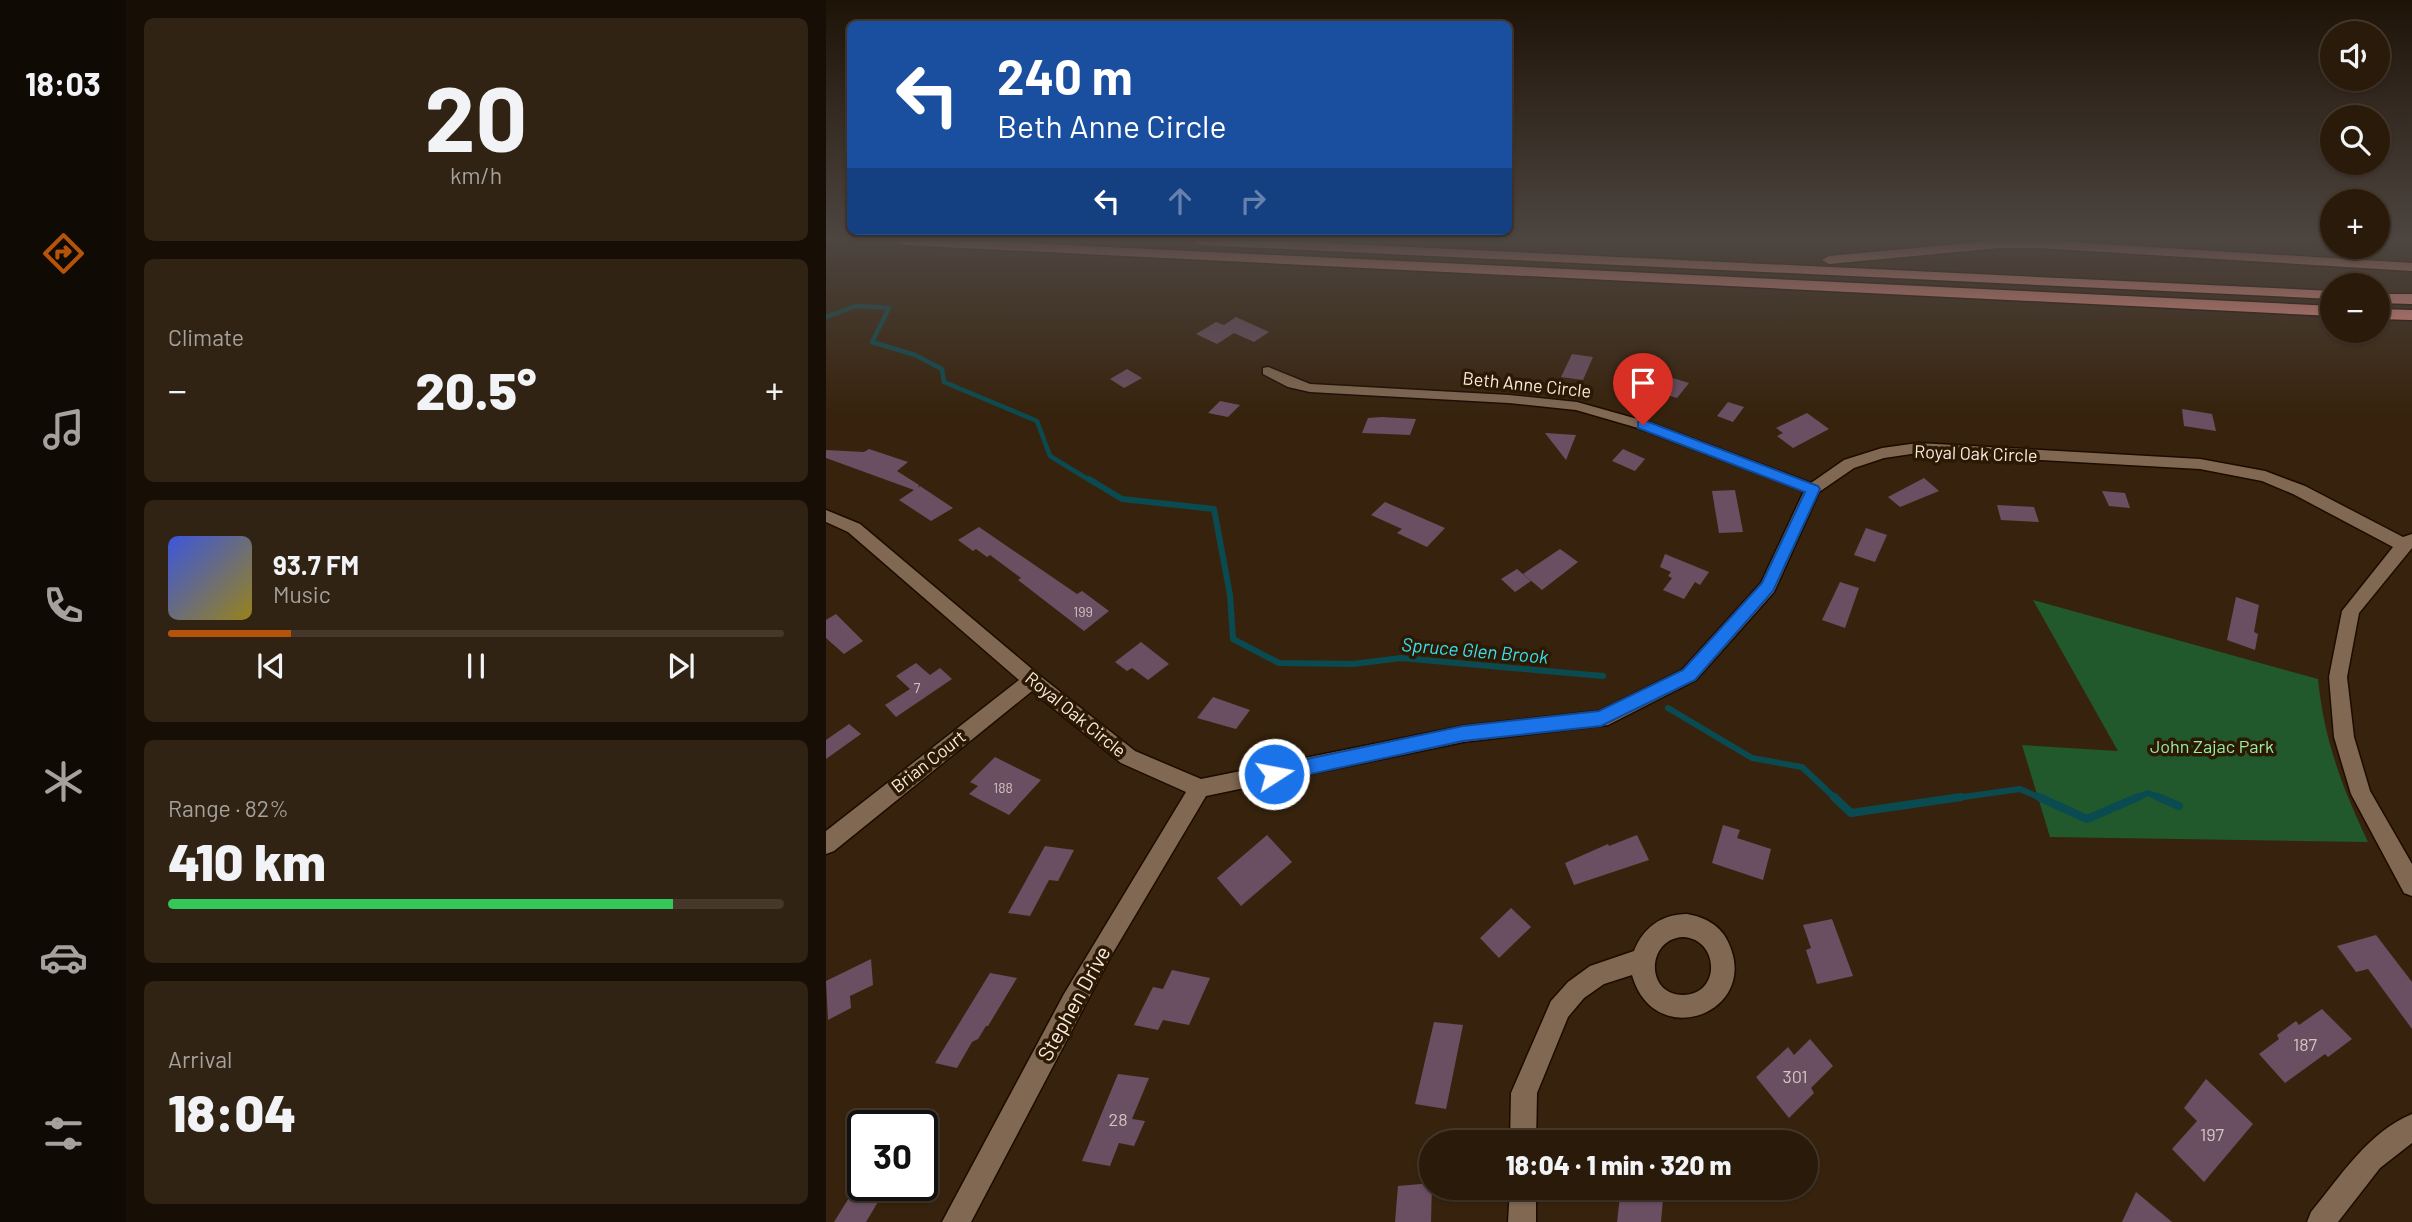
<!DOCTYPE html>
<meta charset="utf-8">
<style>
body{margin:0;font-family:Barlow,sans-serif;background:#312313;color:#f1f3f6;height:100vh;display:flex;flex-direction:column;font-size:26px;white-space:nowrap}
*{box-sizing:border-box;margin:0}
p{font-size:23px;color:#a5a19c}
.icon{flex:none;width:38px;height:38px;fill:none;stroke:currentColor;stroke-width:2;stroke-linecap:round;stroke-linejoin:round}
.map{position:relative;flex:1;overflow:hidden}
.side{display:flex;flex-direction:column;gap:18px;padding:18px;background:#170e06;width:700px}
.side>*{flex:none}
.guide{position:absolute;left:21px;top:21px;width:665px;height:214px;border-radius:10px;box-shadow:0 2px 5px #0004,0 0 0 2px #45382b;background:#1a4fa0;color:#fff;overflow:hidden}
.fabs{position:absolute;left:1494px;top:21px;display:grid;gap:14px}
.fabs a{display:grid;place-items:center;width:70px;height:70px;border-radius:50%;background:#291a0a;box-shadow:0 2px 5px #0004,0 0 0 2px #45382b;font-size:35px}
.speed{position:absolute;left:21px;top:1110px;display:flex;gap:14px;font-size:35px;font-weight:700;text-align:center}
.speed>*{display:grid;place-content:center;width:91px;height:91px;border-radius:50%;background:#291a0a;box-shadow:0 2px 5px #0004,0 0 0 2px #45382b;line-height:1}
.speed .limit{border:4px solid #111;border-radius:10px;background:#fff;color:#111}
.pin{position:absolute;display:grid;place-items:center;width:60px;height:60px;color:#fff;margin:-72px -30px;border-radius:50% 50% 50% 0;rotate:-45deg;box-shadow:0 0 7px #0007}
.pin .icon{rotate:45deg}
.me{position:absolute;width:77px;margin:-38px;rotate:79deg;stroke-linejoin:round;filter:drop-shadow(0 0 5px #0008)}
.turn{display:flex;align-items:center;gap:24px;height:147px;padding:0 35px;font-size:32px}
.turn .icon{width:91px;height:91px;stroke-width:2.5}
.turn b{display:block;font-size:49px;line-height:60px}
.lanes{display:flex;align-items:center;height:66px;padding:0 35px;background:#0003;justify-content:center;gap:35px;direction:ltr}
.lanes .off{opacity:.35}
.big{font-size:52px;font-weight:800;line-height:1.1}
.side .tile{flex:1;display:flex;flex-direction:column;justify-content:center;gap:10px;min-width:0;padding:0 24px;border-radius:10px;background:#312313}
.side .dial{align-items:center;gap:0}
.dial b{font-size:91px;line-height:1}
.song{display:flex;align-items:center;gap:21px}
.cover{width:84px;height:84px;border-radius:10px;background:linear-gradient(135deg,hsl(230 70% 55%),hsl(50 70% 35%))}
.played{height:7px;border-radius:4px;background:linear-gradient(90deg,#b45309 20%,#45382b 20%)}
.keys{display:flex;justify-content:space-around;direction:ltr}
.heat{display:flex;justify-content:space-between;align-items:center;font-size:38px;direction:ltr}
.charge{height:10px;border-radius:5px;background:linear-gradient(90deg,#34c759 82%,#45382b 0)}
.trip{position:absolute;left:593px;top:1130px;width:399px;height:70px;border-radius:35px;background:#291a0a;box-shadow:0 2px 5px #0004,0 0 0 2px #45382b;font-weight:800;line-height:70px;text-align:center}
main{display:flex;flex:1;min-height:0}
.tabs{display:flex;flex-direction:column;width:126px;justify-content:space-around;align-items:center;background:#100a04;color:#a5a19c}
.tabs .icon{width:49px;height:49px}
.tabs .current{color:#b45309}
.tabs b{font-size:32px;color:#f1f3f6}
.map>svg:first-child{display:block}
</style>
<main>
<nav class="tabs">
<b>18:03</b>
<svg class="icon current" aria-label="directions" viewBox="0 0 24 24"><path d="M12 3l9 9-9 9-9-9zM9 14v-3h6M13 9l2 2-2 2"/></svg>
<svg class="icon" aria-label="music" viewBox="0 0 24 24"><path d="M9 18V5l10-2v13"/><circle cx="6" cy="18" r="3"/><circle cx="16" cy="16" r="3"/></svg>
<svg class="icon" aria-label="phone" viewBox="0 0 24 24"><path d="M5 4h4l2 5-3 2q2 4 5 5l2-3 5 2v4C11 20 4 13 5 4z"/></svg>
<svg class="icon" aria-label="climate" viewBox="0 0 24 24"><path d="M12 3v18M4 7l16 10M4 17L20 7"/></svg>
<svg class="icon" aria-label="car" viewBox="0 0 24 24"><path d="M5 17H2v-5l4-1 3-4h7l3 4 3 1v5h-3M9 17h6M6 11h13"/><circle cx="7" cy="17" r="2"/><circle cx="17" cy="17" r="2"/></svg>
<svg class="icon" aria-label="filters" viewBox="0 0 24 24"><path d="M4 7h16M4 17h16"/><circle cx="9" cy="7" r="2"/><circle cx="15" cy="17" r="2"/></svg>
</nav>
<section class="side">
<div class="tile dial"><b>20</b><p>km/h</p></div>
<div class="tile"><p>Climate</p>
<div class="heat"><a>−</a><b class="big">20.5°</b><a>+</a></div>
</div>
<div class="tile">
<div class="song"><i class="cover"></i><div><b>93.7 FM</b><p>Music</p></div></div>
<div class="played"></div>
<div class="keys"><svg class="icon" aria-label="previous" viewBox="0 0 24 24"><path d="M18 5L8 12l10 7zM5 5v14"/></svg><svg class="icon" aria-label="pause" viewBox="0 0 24 24"><path d="M8 5v14M16 5v14"/></svg><svg class="icon" aria-label="next" viewBox="0 0 24 24"><path d="M6 5l10 7-10 7zM19 5v14"/></svg></div>
</div>
<div class="tile"><p>Range · 82%</p><b class="big">410 km</b><div class="charge"></div></div>
<div class="tile"><p>Arrival</p><b class="big">18:04</b></div>
</section>
<div class="map">
<svg width="1586" height="1222" viewBox="0 0 1586 1222">
<rect width="100%" height="100%" fill="#37230d"/>
<path fill="#21592c" d="M1207,600L1492,679C1498,740 1516,787 1542,842L1224,837L1196,745L1292,751Z"/>
<g fill="none" stroke-linecap="round" stroke-linejoin="round">
<polyline stroke="#0a4b51" stroke-width="4.5" points="0,317 30,306 63,308 46,342 89,355 116,369 118,382 211,421 224,456 265,481"/>
<g stroke="#0a4b51" stroke-width="6">
<polyline points="263,479 296,499 388,509 404,595 407,639 453,663 527,664 575,658 777,676"/>
<polyline points="842,708 926,758 976,767 1010,799"/>
<polyline points="1123,799 1194,789 1217,799"/>
<polyline points="1308,799 1322,793 1337,799"/>
</g>
<g stroke="#0a4b51" stroke-width="8">
<polyline points="1008,797 1025,813 1135,797"/>
<polyline points="1213,797 1261,819 1312,797"/>
<polyline points="1332,797 1353,806"/>
</g>
</g>
<g fill="#6a4f62">
<polygon points="410,317 443,332 428,342 408,333 391,344 370,334 390,322 398,325"/>
<polygon points="746,354 767,357 757,380 735,377"/>
<polygon points="301,369 316,378 298,388 284,379"/>
<polygon points="840,376 863,383 851,398 828,391"/>
<polygon points="394,401 414,405 402,417 382,413"/>
<polygon points="902,402 918,407 907,422 891,416"/>
<polygon points="1356,409 1386,414 1390,431 1358,426"/>
<polygon points="981,413 1003,429 967,448 951,436 957,433 950,428"/>
<polygon points="556,417 590,419 584,435 536,433 542,418"/>
<polygon points="719,433 750,435 740,460"/>
<polygon points="43,449 82,462 71,471 93,485 92,488 94,486 127,508 105,521 73,500 88,490 0,458 0,450 38,452"/>
<polygon points="797,449 819,459 809,471 786,461"/>
<polygon points="1098,478 1113,491 1074,507 1062,497"/>
<polygon points="909,490 917,532 893,533 886,491"/>
<polygon points="1276,491 1299,493 1304,508 1283,506"/>
<polygon points="559,502 619,528 601,547 571,533 576,529 545,515"/>
<polygon points="1171,505 1208,507 1213,522 1175,520"/>
<polygon points="153,527 251,594 256,591 283,611 258,631 192,580 195,578 164,555 161,557 150,549 147,551 132,540"/>
<polygon points="1040,528 1061,535 1049,562 1028,555"/>
<polygon points="734,549 752,562 716,590 697,574"/>
<polygon points="839,554 883,572 874,585 869,582 858,599 837,590 846,578 842,576 845,572 834,567"/>
<polygon points="691,569 705,581 689,592 675,579"/>
<polygon points="1014,582 1033,588 1019,628 996,620"/>
<polygon points="1410,597 1433,605 1428,632 1432,634 1429,650 1401,640"/>
<polygon points="10,614 37,641 18,654 0,638 0,620"/>
<polygon points="315,642 343,664 322,680 306,668 301,671 289,662"/>
<polygon points="90,663 104,675 114,668 126,679 70,717 59,705 84,689 70,676"/>
<polygon points="387,697 424,710 410,729 371,718"/>
<polygon points="23,724 35,734 0,759 0,740"/>
<polygon points="169,757 215,780 183,815 143,794 152,786 144,782"/>
<polygon points="897,825 914,830 911,838 945,849 937,880 886,863"/>
<polygon points="441,835 466,862 415,906 391,878"/>
<polygon points="811,835 823,860 748,885 739,863 782,844 783,846"/>
<polygon points="219,846 248,850 232,881 223,880 204,916 182,913"/>
<polygon points="685,908 705,927 673,958 654,938"/>
<polygon points="1006,919 1027,976 991,984 980,950 985,948 977,925"/>
<polygon points="1550,935 1586,982 1586,1029 1542,969 1530,972 1511,946"/>
<polygon points="45,959 47,985 24,996 25,1008 2,1020 0,981"/>
<polygon points="346,970 384,978 363,1025 337,1020 332,1030 308,1025 327,987 337,989"/>
<polygon points="164,973 191,978 162,1026 160,1026 152,1039 146,1042 131,1068 109,1063"/>
<polygon points="1496,1009 1526,1039 1502,1057 1499,1054 1459,1083 1433,1054 1453,1039 1451,1035 1470,1021 1473,1025"/>
<polygon points="608,1022 637,1025 620,1109 589,1104"/>
<polygon points="984,1039 1007,1066 985,1088 988,1093 963,1118 930,1077 962,1047 968,1055"/>
<polygon points="292,1074 323,1078 306,1119 319,1121 308,1146 293,1143 284,1166 256,1161"/>
<polygon points="1380,1079 1427,1124 1378,1182 1346,1149 1371,1121 1358,1108"/>
<polygon points="606,1183 605,1222 569,1222 572,1186"/>
<polygon points="31,1185 62,1185 40,1222 8,1222"/>
<polygon points="795,1188 838,1188 835,1222 791,1222"/>
<polygon points="1310,1192 1346,1222 1296,1222"/>
</g>
<g fill="none" stroke-linecap="round" stroke-linejoin="round">
<defs>
<g id="street">
<polygon points="442,367 484,384 683,395 751,402 822,422 985,483 1018,460 1056,448 1092,443 1374,459 1439,471 1479,486 1577,537 1586,534 1586,548 1533,613 1521,677 1528,737 1544,791 1586,864 1586,896 1578,893 1525,794 1508,737 1503,677 1516,611 1567,547 1467,494 1436,481 1374,469 1092,453 1058,458 1028,468 993,492 948,592 870,680 782,725 637,742 380,796 285,956 145,1222 116,1222 238,994 360,792 295,763 206,691 8,851 0,854 0,831 193,680 22,532 0,522 0,510 34,524 213,675 309,751 375,779 637,726 773,711 856,670 935,583 978,491 812,428 750,410 683,403 484,392 462,387 437,374 437,368"/>
<path d="M861,914C879,917 896,926 903,944C934,1013 828,1053 806,975L778,984L758,998L742,1017L711,1093L710,1143H684L685,1093L725,1001L742,982L764,966L808,951C817,928 835,914 861,914ZM857,937C894,939 895,995 857,995C819,995 820,939 857,937Z"/>
<path d="M1586,1114V1143L1554,1168L1512,1222H1481L1485,1212C1514,1177 1542,1132 1586,1114Z"/>
<polygon points="684,1188 710,1188 710,1222 682,1222"/>
</g>
<g id="highway">
<polygon points="71,241 158,241 1507,306 1507,316 78,245"/>
<polygon points="367,241 456,241 1507,291 1507,299 374,245"/>
<polygon points="1164,241 1227,241 1586,263 1586,271 1212,248 1174,248 1003,264 996,260 1003,256"/>
<polygon points="1552,294 1586,294 1586,304 1552,303"/>
<polygon points="1552,309 1586,310 1586,320 1552,319"/>
</g>
</defs>
<use href="#street" stroke="#1d0b00" stroke-width="3"/>
<use href="#highway" stroke="#1d0b00" stroke-width="3"/>
<use href="#street" fill="#806852" fill-rule="evenodd"/>
<use href="#highway" fill="#fe9a90" fill-rule="evenodd"/>
</g>
<linearGradient id="sky" x2="0" y2="1"><stop stop-color="#1e1307"/><stop offset="0.58" stop-color="#4d4540"/><stop offset="1" stop-color="#4d4540" stop-opacity="0"/></linearGradient>
<rect width="1586" height="412" fill="url(#sky)"/>
<polygon fill="#1a73e8" stroke="#114b97" stroke-width="2" points="817,420 992,486 994,489 947,591 869,680 775,726 637,741 448,782 442,779 439,774 442,768 448,766 637,726 773,711 857,670 936,583 979,492 812,428 812,422"/>
<g text-anchor="middle" dominant-baseline="central" stroke-width="7" stroke-linejoin="round" paint-order="stroke">
<g font-size="14" fill="#d5c5c0">
<text x="257" y="611">199</text>
<text x="91" y="687">7</text>
<text x="177" y="787">188</text>
</g>
<g font-size="18" fill="#f9ecdf" stroke="#2c1904">
<text transform="translate(701 384) rotate(6)">Beth Anne Circle</text>
<text transform="translate(1150 453) rotate(2)">Royal Oak Circle</text>
<text transform="translate(250 714) rotate(39)">Royal Oak Circle</text>
<text transform="translate(102 761) rotate(-38)">Brian Court</text>
</g>
<g font-size="18" fill="#98eda3" stroke="#2c1904">
<text x="1386" y="746">John Zajac Park</text>
</g>
<g font-size="18" fill="#d5c5c0">
<text x="1479" y="1044">187</text>
<text x="969" y="1076">301</text>
<text x="292" y="1119">28</text>
<text x="1386" y="1134">197</text>
</g>
<g font-size="19" font-style="italic" fill="#39e0f0" stroke="#2c1904">
<text transform="translate(649 650) rotate(5)">Spruce Glen Brook</text>
</g>
<g font-size="21" fill="#f9ecdf" stroke="#2c1904">
<text transform="translate(247 1003) rotate(-61)">Stephen Drive</text>
</g>
</g>
</svg>
<div class="fabs">
<a><svg class="icon" aria-label="sound" viewBox="0 0 24 24"><path d="M4 9h4l5-4v14l-5-4H4zM17 9q2 3 0 6"/></svg></a>
<a><svg class="icon" aria-label="search" viewBox="0 0 24 24"><circle cx="10" cy="10" r="6"/><path d="M15 15l6 6"/></svg></a>
<a>+</a>
<a>−</a>
</div>
<div class="speed"><div class="limit">30</div></div>
<div class="pin" style="left:817px;top:425px;background:#d93025"><svg class="icon" aria-label="arrive" viewBox="0 0 24 24"><path d="M6 21V4h12l-3 4 3 4H6"/></svg></div>
<svg class="me" style="left:448px;top:774px" viewBox="-20 -20 40 40"><circle r="17" fill="#1a73e8" stroke="#fff" stroke-width="3"/><path d="M0-11L8 9 0 5-8 9z" fill="#fff"/></svg>
<div class="trip">18:04 · 1 min · 320 m</div>
<div class="guide">
<div class="turn"><svg class="icon" aria-label="left" viewBox="0 0 24 24"><path d="M17 20v-9H6M10 6l-5 5 5 5"/></svg><div><b>240 m</b>Beth Anne Circle</div></div>
<div class="lanes"><svg class="icon" aria-label="left" viewBox="0 0 24 24"><path d="M17 20v-9H6M10 6l-5 5 5 5"/></svg><svg class="icon off" aria-label="ahead" viewBox="0 0 24 24"><path d="M12 20V5M6 11l6-6 6 6"/></svg><svg class="icon off" aria-label="right" viewBox="0 0 24 24"><path d="M7 20v-9h11M14 6l5 5-5 5"/></svg></div>
</div>
</div>
</main>
